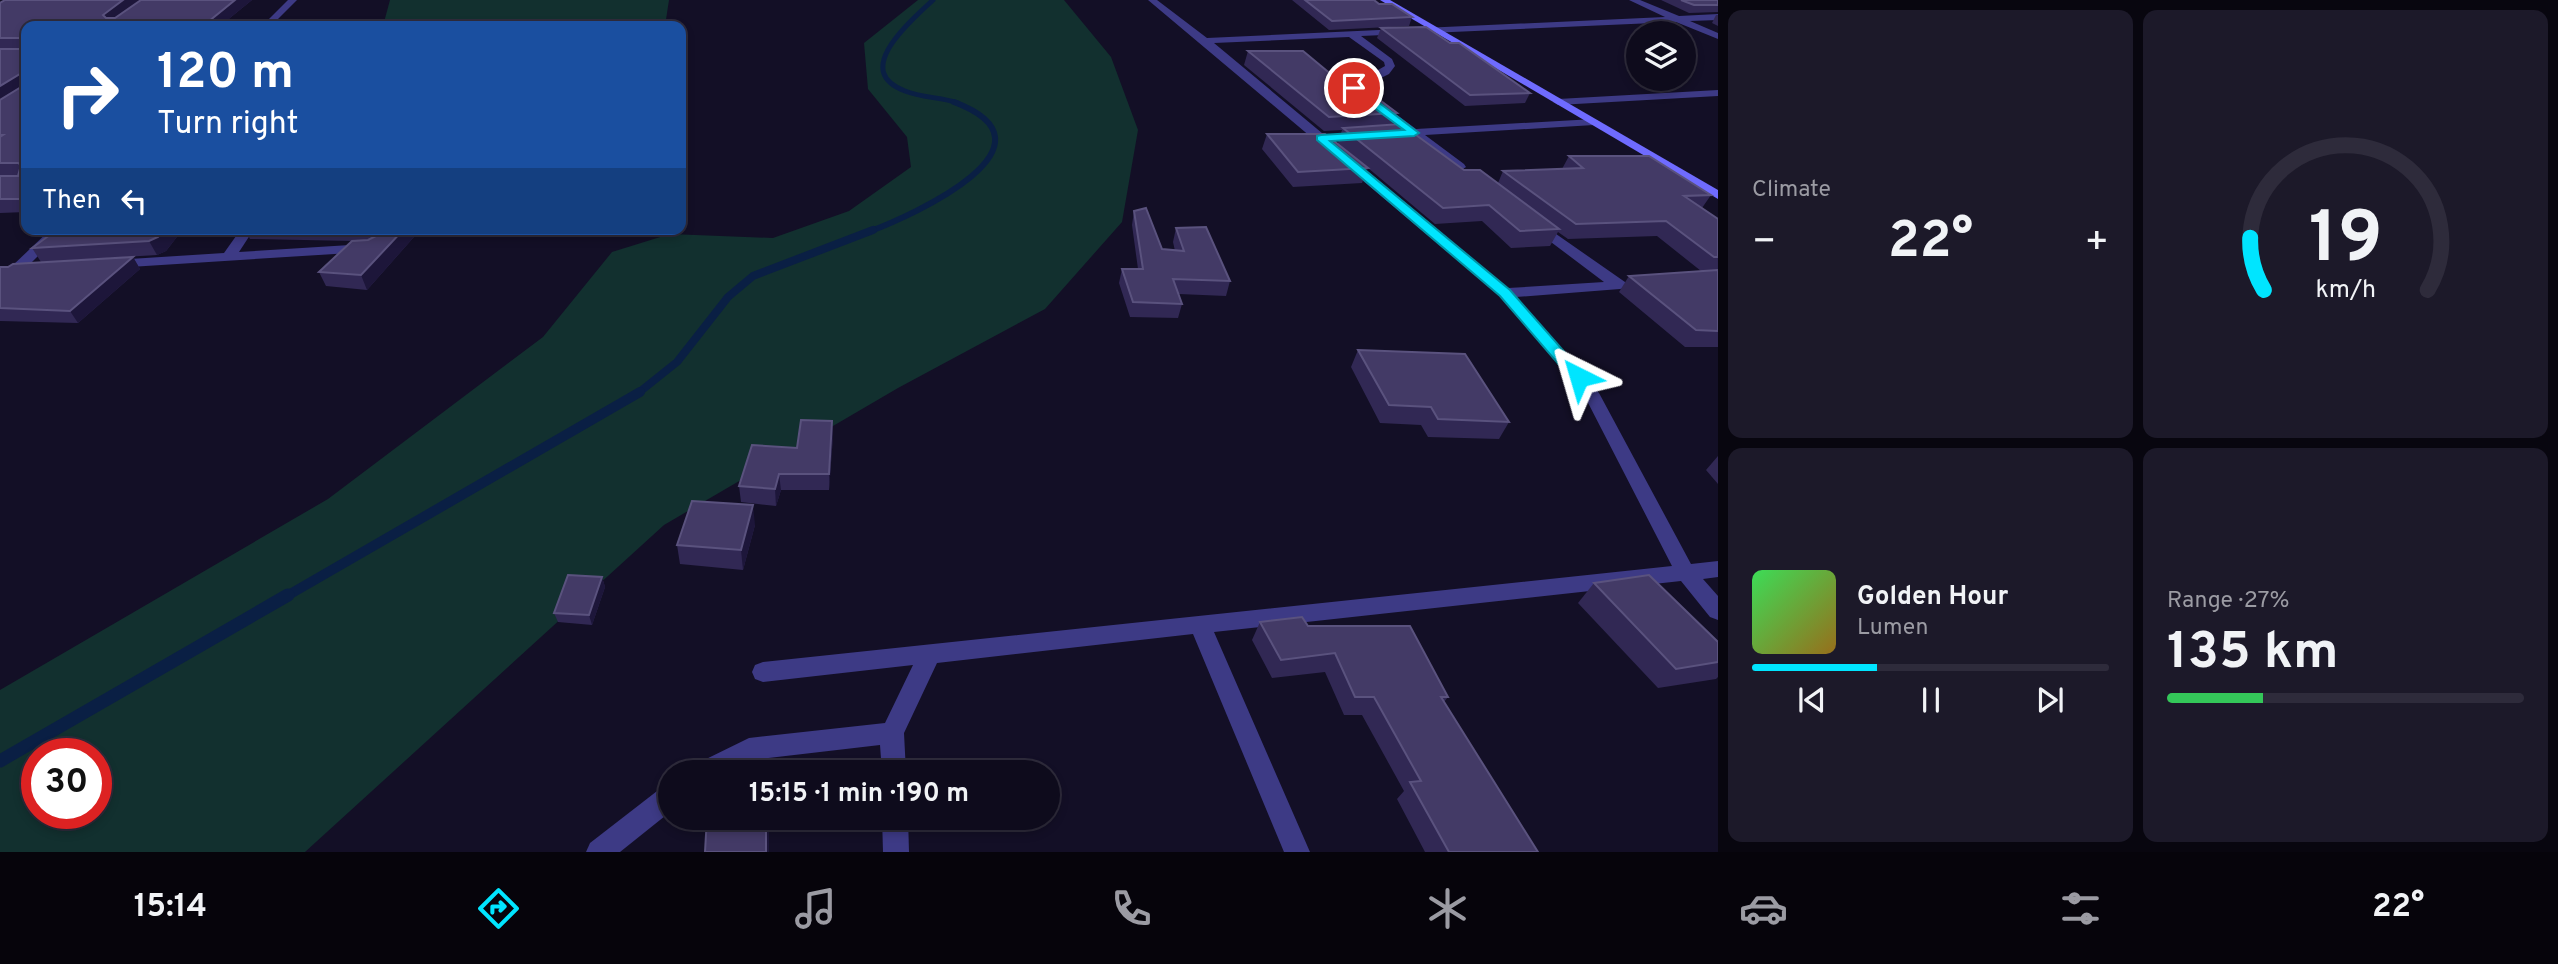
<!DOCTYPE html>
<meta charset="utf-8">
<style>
body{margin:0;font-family:Overpass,sans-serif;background:#1c1929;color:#f1f3f6;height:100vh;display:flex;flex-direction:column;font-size:26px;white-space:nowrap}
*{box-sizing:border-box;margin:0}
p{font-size:23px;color:#9b9ba3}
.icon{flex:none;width:38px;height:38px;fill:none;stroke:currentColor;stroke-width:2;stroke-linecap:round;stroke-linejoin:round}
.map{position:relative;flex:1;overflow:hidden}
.sheet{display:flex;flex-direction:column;gap:10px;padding:10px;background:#08060f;width:840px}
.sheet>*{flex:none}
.top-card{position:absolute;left:21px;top:21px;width:665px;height:214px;border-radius:14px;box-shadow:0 4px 10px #0003,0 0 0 2px #2e2b3b;background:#1a4fa0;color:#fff;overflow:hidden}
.controls{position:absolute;left:1626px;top:21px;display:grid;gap:14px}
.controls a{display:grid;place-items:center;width:70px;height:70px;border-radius:50%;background:#0e0b1c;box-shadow:0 4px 10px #0003,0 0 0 2px #2e2b3b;font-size:35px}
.speed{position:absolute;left:21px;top:738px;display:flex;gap:14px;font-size:35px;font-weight:700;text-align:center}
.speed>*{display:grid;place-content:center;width:91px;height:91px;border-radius:50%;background:#0e0b1c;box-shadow:0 4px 10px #0003,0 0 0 2px #2e2b3b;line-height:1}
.speed .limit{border:10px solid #d22;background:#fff;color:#111}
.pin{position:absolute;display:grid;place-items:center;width:60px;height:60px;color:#fff;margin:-30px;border:4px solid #fff;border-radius:50%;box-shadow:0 2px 7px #0007}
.me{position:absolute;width:77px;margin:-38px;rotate:320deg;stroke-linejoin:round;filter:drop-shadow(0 0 5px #0008)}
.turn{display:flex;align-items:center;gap:24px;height:147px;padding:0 21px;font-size:32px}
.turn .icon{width:91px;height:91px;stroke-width:2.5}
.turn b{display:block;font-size:49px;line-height:60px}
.then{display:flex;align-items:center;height:66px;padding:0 21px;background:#0003;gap:14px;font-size:26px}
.big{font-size:52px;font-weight:700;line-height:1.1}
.sheet .card{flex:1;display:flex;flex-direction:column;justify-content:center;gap:10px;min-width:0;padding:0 24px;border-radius:14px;background:#1c1929}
.sheet .dial{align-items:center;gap:0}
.dial svg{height:182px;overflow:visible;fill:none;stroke:#2e2b3b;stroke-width:7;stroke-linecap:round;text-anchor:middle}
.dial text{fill:#f1f3f6;stroke:none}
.song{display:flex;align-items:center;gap:21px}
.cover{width:84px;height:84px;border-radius:10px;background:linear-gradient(135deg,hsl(130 70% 55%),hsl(40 70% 35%))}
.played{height:7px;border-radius:4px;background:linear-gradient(90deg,#00e5ff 35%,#2e2b3b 35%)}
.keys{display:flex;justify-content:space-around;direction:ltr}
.heat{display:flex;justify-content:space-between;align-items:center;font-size:38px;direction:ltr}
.charge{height:10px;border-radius:5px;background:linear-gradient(90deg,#34c759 27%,#2e2b3b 0)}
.sheet .tiles{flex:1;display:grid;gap:10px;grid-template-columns:repeat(2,1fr)}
.trip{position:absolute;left:658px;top:760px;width:402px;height:70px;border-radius:35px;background:#0e0b1c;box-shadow:0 4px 10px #0003,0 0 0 2px #2e2b3b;font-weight:700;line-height:70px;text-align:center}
.dock{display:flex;height:112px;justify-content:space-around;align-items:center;background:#06040b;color:#9b9ba3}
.dock .icon{width:49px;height:49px}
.dock .on{color:#00e5ff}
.dock b{font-size:32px;color:#f1f3f6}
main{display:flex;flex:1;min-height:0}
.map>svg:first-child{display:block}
</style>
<main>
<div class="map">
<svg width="1718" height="852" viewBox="0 0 1718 852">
<rect width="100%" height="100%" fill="#130f26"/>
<g fill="#12302f" fill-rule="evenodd">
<polygon points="390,0 669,0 665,26 383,26"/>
<path d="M918,0H1064L1111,57L1138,130L1122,222L1045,309L898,388L664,525L305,852H0V690L328,499L543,337L612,252L670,234L773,238L849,211L911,167L907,137L868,89L864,43ZM37,754H96V814H37Z"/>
</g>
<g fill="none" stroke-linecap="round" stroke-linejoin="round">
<path stroke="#0a1f44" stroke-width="5" d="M933,0C912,20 850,71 905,91C922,98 941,97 958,103"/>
<path stroke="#0a1f44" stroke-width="6" d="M868,232C914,215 1068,145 954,102"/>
<polyline stroke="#0a1f44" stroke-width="8" points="637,394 677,362 728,297 753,276 873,230"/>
<polyline stroke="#0a1f44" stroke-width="10" points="285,597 640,392"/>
<polyline stroke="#0a1f44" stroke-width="13" points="0,761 288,595"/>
<g fill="#3d3a85" fill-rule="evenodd">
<polygon points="288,0 297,0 271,26 262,26"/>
<polygon points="1148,0 1157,0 1207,38 1665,17 1629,0 1640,0 1679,16 1718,14 1718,20 1690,21 1718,33 1718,39 1676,22 1361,36 1392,59 1395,66 1389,74 1361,88 1416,129 1594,119 1600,122 1594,125 1425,135 1464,164 1466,167 1460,171 1412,136 1405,135 1405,131 1350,90 1350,86 1385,66 1384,62 1349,37 1214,43 1508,288 1604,282 1531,227 1529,224 1536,220 1625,282 1627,285 1625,288 1620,289 1516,297 1599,393 1691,564 1718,561 1718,577 1703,579 1718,596 1718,620 1710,617 1681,581 1214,632 1310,852 1284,852 1193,634 937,663 904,733 906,772 882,772 880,745 752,760 730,772 693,772 696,764 749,738 885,723 913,665 763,682 755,679 752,672 755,665 763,662 1672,566 1584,395 1500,296"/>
<polygon points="1718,90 1718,96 1558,105 1553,102 1558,99"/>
<polygon points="51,229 65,229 21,273 11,273 11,267"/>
<polygon points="241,229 254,229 239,252 366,244 373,248 366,252 114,268 107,264 114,260 224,253"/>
<polygon points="670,785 670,812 620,852 586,852 590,843 661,788"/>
<polygon points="882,817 908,817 909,852 883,852"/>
</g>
<polygon fill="#6f6bff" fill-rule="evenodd" points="1380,0 1390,0 1718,190 1718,199"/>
</g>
<g fill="#312854">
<polygon points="252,0 220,26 26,26 26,212 0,213 0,3"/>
<polygon points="1292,0 1374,0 1379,4 1412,17 1409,26 1329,30"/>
<polygon points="1661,0 1718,0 1718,12 1689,13"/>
<polygon points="1716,15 1718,15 1718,26 1712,23"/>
<polygon points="1381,28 1450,43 1530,93 1525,103 1465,106 1377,38"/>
<polygon points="1248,51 1350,90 1397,113 1392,125 1464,170 1498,183 1503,171 1562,169 1569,156 1711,195 1702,208 1718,219 1718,347 1685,347 1619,292 1629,276 1701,271 1657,236 1568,239 1558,232 1550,246 1511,248 1482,221 1435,224 1368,168 1362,183 1293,187 1262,149 1267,134 1338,143 1342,130 1324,131 1244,65"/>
<polygon points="1134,211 1162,249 1175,251 1173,242 1176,228 1230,281 1226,296 1179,294 1182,304 1178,318 1130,317 1119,283 1122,269 1138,269 1132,225"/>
<polygon points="183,229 166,251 157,255 41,262 32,248"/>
<polygon points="245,229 421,229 367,290 326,286 319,272 352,241 250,239"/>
<polygon points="133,257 140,269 78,323 0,321 0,267"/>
<polygon points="1358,350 1509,422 1499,439 1428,437 1421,425 1380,423 1351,367"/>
<polygon points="832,421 833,436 829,490 781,490 776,506 741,502 739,486 797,448"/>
<polygon points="1718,456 1718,484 1706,470"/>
<polygon points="755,525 743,570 680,564 677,545"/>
<polygon points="602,577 605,587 592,625 558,622 554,613"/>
<polygon points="1594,583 1718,642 1718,677 1716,679 1658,688 1578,603"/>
<polygon points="1260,622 1308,626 1448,697 1444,702 1538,852 1425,852 1397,799 1404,791 1362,715 1344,715 1325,672 1272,678 1252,640"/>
</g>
<g fill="#1d163a">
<polygon points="123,0 141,0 108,26 103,15"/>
<polygon points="235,0 252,0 220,26 203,26"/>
<polygon points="20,74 26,85 0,102 0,86"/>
<polygon points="165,229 183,229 166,251 157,255 149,241"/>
<polygon points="404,229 421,229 367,290 361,275"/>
<polygon points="133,257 140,269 78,323 70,311"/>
<polygon points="832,421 833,436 829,490 829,474"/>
<polygon points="779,474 781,490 776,506 775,489"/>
<polygon points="753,505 755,525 743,570 741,550"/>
<polygon points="602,577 605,587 592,625 589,615"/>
<rect x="766" y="817" width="3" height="35"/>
</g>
<g fill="#433a66" stroke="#5a527e" stroke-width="2">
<polygon points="5,0 123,0 103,15 106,18 115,18 141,0 235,0 203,26 26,26 26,199 0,199 0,176 18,176 21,165 18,163 0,163 0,137 3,135 0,135 0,100 21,87 20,74 0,86 0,49 20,49 23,40 20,38 0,38 0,3"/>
<polygon points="1305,0 1374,0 1379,4 1392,4 1412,17 1332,21"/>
<polygon points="1681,0 1718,0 1718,5 1694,5"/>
<polygon points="1426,27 1450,43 1459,43 1530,93 1470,95 1381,28"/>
<polygon points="1248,51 1303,51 1350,90 1365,89 1397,113 1329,117"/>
<polygon points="1401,124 1464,170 1480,170 1559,229 1520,231 1489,205 1443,208 1343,128"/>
<polygon points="1267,134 1325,134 1368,168 1298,172"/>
<polygon points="1569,156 1649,156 1711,195 1684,196 1718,219 1718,257 1714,257 1666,221 1576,224 1503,171 1583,168"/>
<polygon points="1146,208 1162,249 1184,251 1176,228 1206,227 1230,281 1173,279 1182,304 1133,302 1122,269 1143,269 1134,211"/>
<polygon points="58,229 165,229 158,237 149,241 32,248"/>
<polygon points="372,229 404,229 361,275 319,272 352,241 368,240 376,236 377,233"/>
<polygon points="133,257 70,311 0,308 0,267 8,267 13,264"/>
<polygon points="1718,270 1718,331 1696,330 1629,276"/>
<polygon points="1358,350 1465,354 1509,422 1438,419 1431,407 1389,405"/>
<polygon points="801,420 832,421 829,474 779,474 775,489 739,486 752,445 797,448"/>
<polygon points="692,501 753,505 741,550 677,545"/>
<polygon points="568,575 602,577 589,615 554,613"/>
<polygon points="1649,575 1718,642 1718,662 1676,669 1594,583"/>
<polygon points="1302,617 1308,626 1410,626 1448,697 1441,697 1538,852 1449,852 1410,782 1421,781 1374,697 1355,697 1335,653 1281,660 1260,622"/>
<polygon points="852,765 853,772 807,772 806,770"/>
<polygon points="707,817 766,817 766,852 705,852"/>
</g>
<polygon fill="#00e5ff" stroke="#0095a6" stroke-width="2" points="1350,86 1357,86 1419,133 1414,136 1330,141 1510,290 1584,374 1586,377 1584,381 1573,381 1500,296 1317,140 1317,136 1321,135 1404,130 1350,90"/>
</svg>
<div class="controls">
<a><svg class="icon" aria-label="layers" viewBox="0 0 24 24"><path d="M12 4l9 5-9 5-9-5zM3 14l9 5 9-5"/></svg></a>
</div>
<div class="speed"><div class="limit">30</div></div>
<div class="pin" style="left:1354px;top:88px;background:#d93025"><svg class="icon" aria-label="arrive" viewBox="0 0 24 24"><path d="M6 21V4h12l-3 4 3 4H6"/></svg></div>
<svg class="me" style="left:1579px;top:377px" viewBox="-20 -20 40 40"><path d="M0-17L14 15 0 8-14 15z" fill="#00e5ff" stroke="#fff" stroke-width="4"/></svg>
<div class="trip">15:15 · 1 min · 190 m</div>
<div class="top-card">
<div class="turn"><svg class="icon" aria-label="right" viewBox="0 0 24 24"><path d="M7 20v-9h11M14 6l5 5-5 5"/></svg><div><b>120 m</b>Turn right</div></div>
<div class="then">Then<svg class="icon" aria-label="left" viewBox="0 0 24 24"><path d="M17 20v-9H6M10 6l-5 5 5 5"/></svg></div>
</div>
</div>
<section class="sheet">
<div class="tiles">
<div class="card"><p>Climate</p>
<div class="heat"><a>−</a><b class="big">22°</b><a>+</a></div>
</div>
<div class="card dial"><svg viewBox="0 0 100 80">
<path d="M14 69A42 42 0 1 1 86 69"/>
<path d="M14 69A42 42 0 0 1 8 46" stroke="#00e5ff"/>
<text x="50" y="56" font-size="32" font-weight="700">19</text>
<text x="50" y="72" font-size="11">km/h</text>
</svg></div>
<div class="card">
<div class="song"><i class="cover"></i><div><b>Golden Hour</b><p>Lumen</p></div></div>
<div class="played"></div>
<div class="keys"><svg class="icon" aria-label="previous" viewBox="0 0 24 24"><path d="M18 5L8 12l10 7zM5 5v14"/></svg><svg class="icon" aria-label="pause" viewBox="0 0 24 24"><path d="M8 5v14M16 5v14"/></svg><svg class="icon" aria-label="next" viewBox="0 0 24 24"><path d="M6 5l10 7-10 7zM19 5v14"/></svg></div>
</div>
<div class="card"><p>Range · 27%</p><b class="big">135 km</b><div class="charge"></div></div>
</div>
</section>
</main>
<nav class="dock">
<b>15:14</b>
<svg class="icon on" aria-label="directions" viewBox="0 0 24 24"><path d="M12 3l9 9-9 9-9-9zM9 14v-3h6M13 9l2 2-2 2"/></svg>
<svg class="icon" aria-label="music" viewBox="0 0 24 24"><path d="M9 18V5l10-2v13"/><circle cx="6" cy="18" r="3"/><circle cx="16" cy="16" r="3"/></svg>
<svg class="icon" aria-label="phone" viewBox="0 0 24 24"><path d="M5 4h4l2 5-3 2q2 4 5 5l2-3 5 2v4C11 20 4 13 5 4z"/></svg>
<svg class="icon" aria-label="climate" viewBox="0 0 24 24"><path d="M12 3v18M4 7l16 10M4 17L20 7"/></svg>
<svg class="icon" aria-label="car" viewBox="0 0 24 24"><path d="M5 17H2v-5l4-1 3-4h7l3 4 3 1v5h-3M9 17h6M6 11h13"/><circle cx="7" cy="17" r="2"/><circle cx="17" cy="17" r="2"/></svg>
<svg class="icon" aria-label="filters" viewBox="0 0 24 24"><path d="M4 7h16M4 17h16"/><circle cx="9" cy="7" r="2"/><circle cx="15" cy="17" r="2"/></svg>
<b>22°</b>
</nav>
